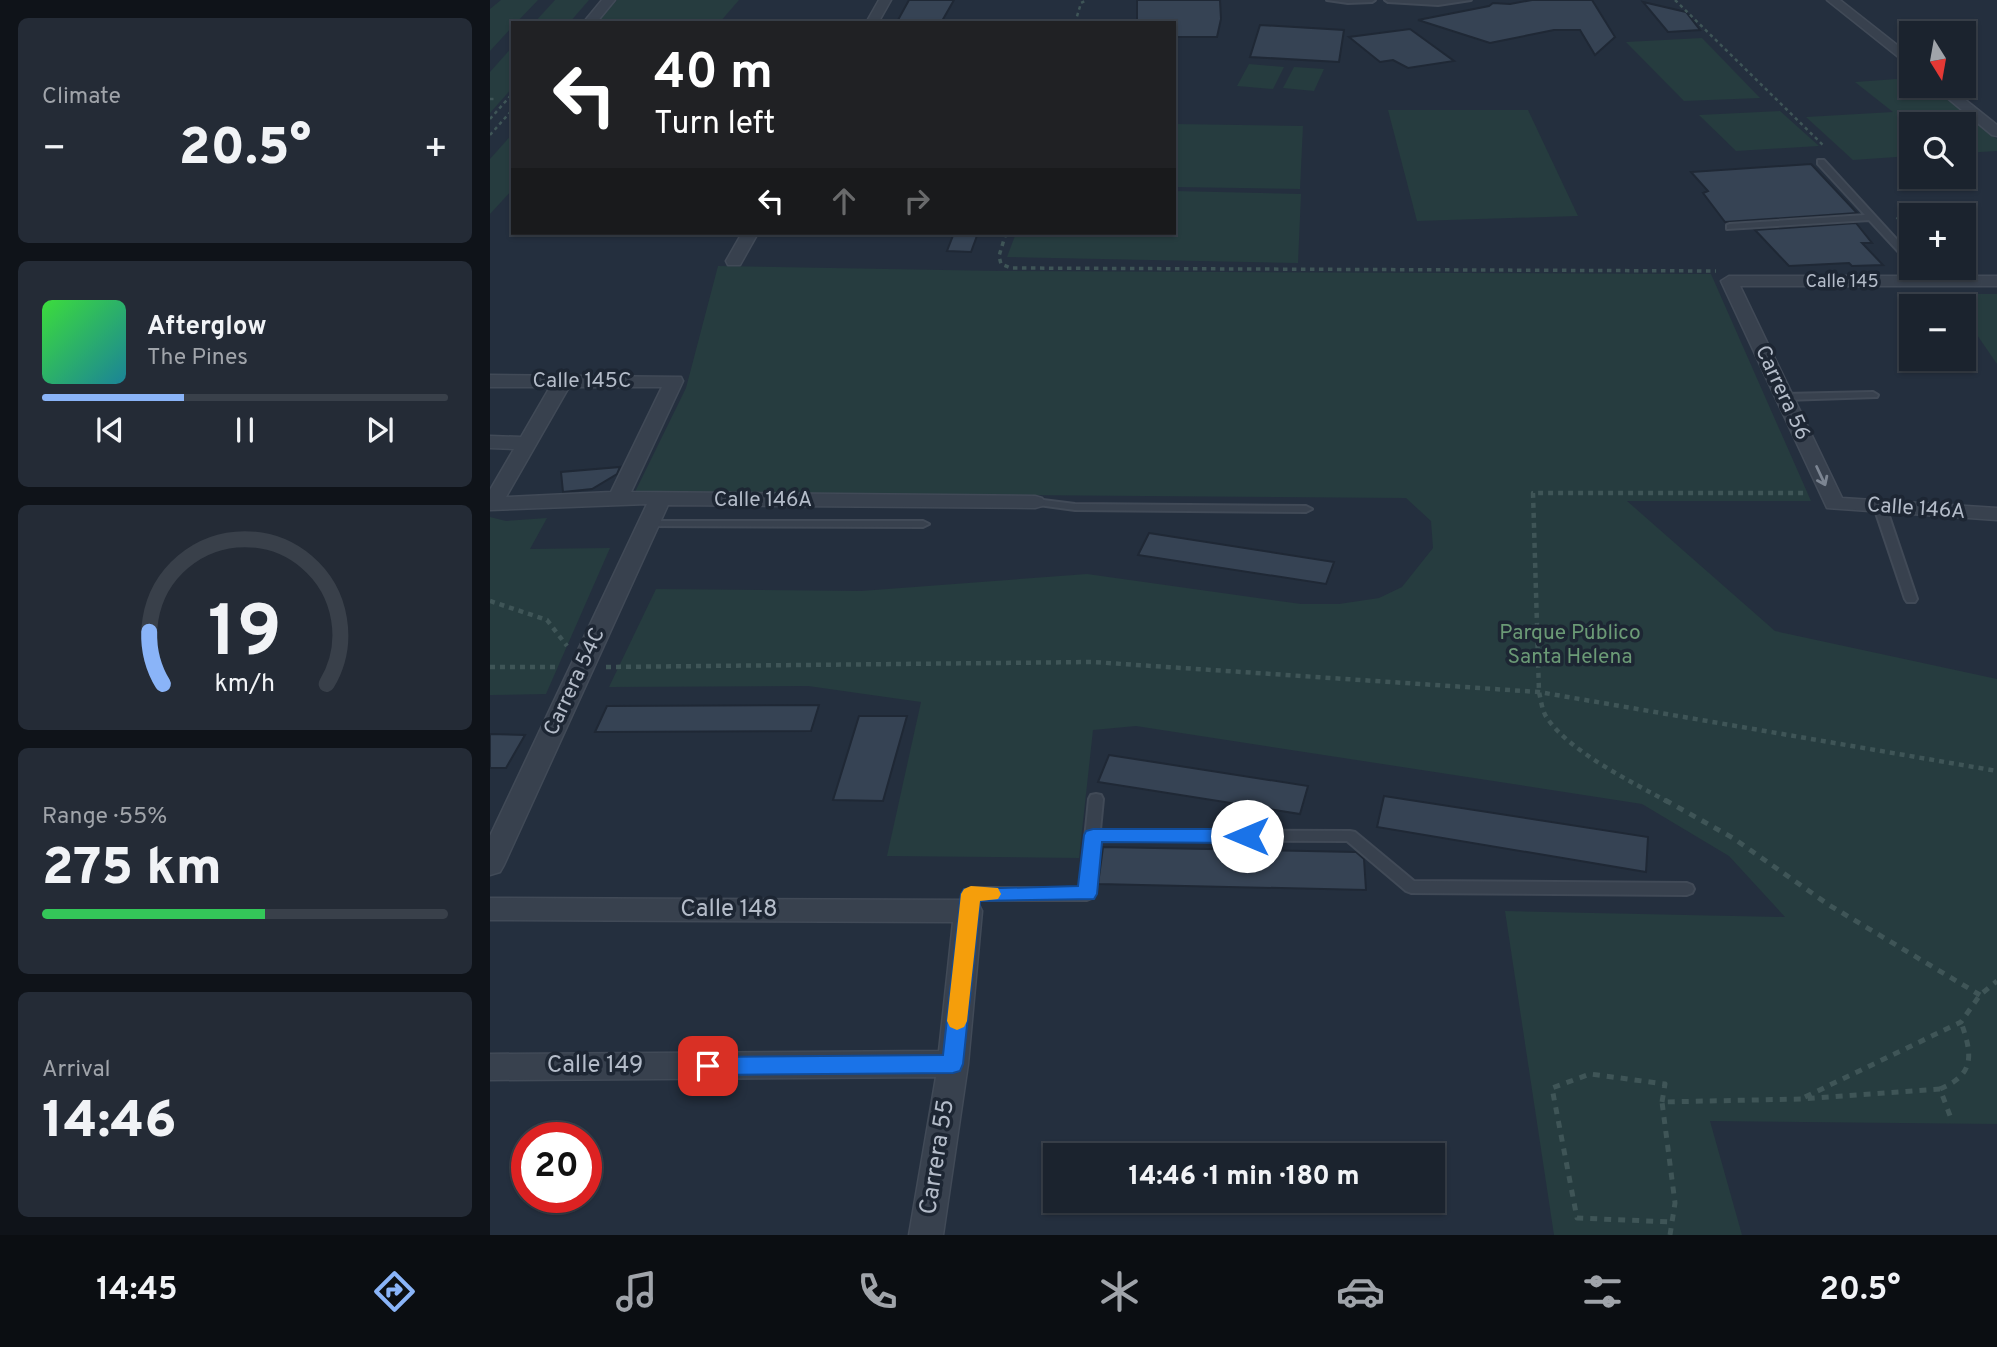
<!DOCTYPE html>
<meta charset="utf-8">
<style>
body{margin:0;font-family:Overpass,sans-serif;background:#242b36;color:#f1f3f6;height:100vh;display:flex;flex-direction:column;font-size:26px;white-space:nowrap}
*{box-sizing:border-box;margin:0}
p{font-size:23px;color:#a0a4aa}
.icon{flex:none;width:38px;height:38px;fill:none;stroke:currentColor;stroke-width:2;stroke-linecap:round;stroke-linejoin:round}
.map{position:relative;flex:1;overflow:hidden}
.panel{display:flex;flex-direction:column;gap:18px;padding:18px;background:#0f1319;width:490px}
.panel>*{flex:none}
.guide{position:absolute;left:21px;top:21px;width:665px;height:214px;border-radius:0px;box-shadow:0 2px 5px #0004,0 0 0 2px #39404a;background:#202124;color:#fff;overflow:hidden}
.needle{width:46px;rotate:169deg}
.buttons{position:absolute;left:1409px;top:21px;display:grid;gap:14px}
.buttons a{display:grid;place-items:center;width:77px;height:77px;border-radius:0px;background:#1b232e;box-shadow:0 2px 5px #0004,0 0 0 2px #39404a;font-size:35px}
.speed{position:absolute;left:21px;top:1122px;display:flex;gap:14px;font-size:35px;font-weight:700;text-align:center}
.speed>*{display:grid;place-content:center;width:91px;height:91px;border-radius:50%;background:#1b232e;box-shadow:0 2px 5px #0004,0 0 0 2px #39404a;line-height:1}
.speed .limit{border:10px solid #d22;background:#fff;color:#111}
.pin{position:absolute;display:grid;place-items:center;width:60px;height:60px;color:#fff;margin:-30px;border-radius:14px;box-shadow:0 4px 10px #0006}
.me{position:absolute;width:77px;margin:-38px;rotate:270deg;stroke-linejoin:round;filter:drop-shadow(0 0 5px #0008)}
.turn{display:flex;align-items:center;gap:24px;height:147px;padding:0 28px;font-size:32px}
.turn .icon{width:91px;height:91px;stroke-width:2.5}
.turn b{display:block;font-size:49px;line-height:60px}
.lanes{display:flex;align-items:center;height:66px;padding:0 28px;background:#0003;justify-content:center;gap:35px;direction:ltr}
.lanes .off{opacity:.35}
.big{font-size:52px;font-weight:800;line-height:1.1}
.panel .tile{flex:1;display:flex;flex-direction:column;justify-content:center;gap:10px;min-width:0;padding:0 24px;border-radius:10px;background:#242b36}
.panel .dial{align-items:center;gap:0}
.dial svg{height:182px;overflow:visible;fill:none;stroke:#39404a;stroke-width:7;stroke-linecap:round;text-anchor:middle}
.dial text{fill:#f1f3f6;stroke:none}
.song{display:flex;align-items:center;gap:21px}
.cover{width:84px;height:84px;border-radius:10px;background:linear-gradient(135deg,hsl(120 70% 55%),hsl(190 70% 35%))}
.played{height:7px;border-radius:4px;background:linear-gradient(90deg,#8ab4f8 35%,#39404a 35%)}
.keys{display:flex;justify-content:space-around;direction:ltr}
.heat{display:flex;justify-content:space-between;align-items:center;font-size:38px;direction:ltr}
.charge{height:10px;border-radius:5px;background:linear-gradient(90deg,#34c759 55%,#39404a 0)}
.trip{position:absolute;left:553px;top:1143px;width:402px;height:70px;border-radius:0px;background:#1b232e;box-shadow:0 2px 5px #0004,0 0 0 2px #39404a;font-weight:800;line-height:70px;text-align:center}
.menu{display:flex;height:112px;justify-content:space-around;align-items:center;background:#0b0e12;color:#a0a4aa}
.menu .icon{width:49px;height:49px}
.menu .current{color:#8ab4f8}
.menu b{font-size:32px;color:#f1f3f6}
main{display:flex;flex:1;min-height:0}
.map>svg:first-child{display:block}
</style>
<main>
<section class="panel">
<div class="tile"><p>Climate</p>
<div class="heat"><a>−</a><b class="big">20.5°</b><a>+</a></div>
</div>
<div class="tile">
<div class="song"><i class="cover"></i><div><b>Afterglow</b><p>The Pines</p></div></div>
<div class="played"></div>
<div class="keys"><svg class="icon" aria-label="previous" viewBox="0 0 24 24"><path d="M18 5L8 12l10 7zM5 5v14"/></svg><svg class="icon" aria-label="pause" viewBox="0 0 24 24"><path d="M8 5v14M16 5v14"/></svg><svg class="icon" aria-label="next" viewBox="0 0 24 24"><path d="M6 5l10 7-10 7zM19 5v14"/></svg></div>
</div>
<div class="tile dial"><svg viewBox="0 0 100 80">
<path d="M14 69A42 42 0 1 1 86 69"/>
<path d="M14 69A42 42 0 0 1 8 46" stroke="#8ab4f8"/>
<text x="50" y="56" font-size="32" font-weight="700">19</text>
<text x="50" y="72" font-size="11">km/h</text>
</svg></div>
<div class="tile"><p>Range · 55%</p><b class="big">275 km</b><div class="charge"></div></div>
<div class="tile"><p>Arrival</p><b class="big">14:46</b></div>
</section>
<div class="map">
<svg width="1507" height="1235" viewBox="0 0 1507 1235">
<rect width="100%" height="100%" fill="#242f3e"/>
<g fill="#263c3f">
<polygon points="11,0 48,0 26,23 23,23 23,26 0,51 0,9"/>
<polygon points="65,0 99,0 79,23 44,23"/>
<polygon points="127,0 249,0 229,23 107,23"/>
<polygon points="1212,38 1270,98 1194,101 1136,42"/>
<polygon points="23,46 23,87 0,113 0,72"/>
<polygon points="759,64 794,67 783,89 747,86"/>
<polygon points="804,67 834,69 824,91 793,88"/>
<polygon points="1421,78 1421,86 1441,86 1507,139 1507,151 1474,153 1474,124 1421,124 1421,156 1363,160 1316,117 1403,112 1365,82"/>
<polygon points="898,110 1038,110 1088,216 927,221"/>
<polygon points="1290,111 1329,146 1246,151 1209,115"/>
<polygon points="684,124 813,126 810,189 684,187"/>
<polygon points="23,133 23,189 0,214 0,159"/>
<polygon points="684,191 811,194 808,263 517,257 526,233 684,233"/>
<polygon points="228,266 509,271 1221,274 1321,501 1137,501 1285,631 1507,679 1507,1124 1220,1121 1252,1235 1064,1235 1015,911 1295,917 1239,856 1152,804 646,726 603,730 589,858 397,856 431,702 318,686 119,687 166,589 371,591 597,574 811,604 849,604 889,598 912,587 943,548 941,521 916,498 145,492 196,388"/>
<polygon points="1459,294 1507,294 1507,364 1474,316 1474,306 1467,306"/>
<polygon points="0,517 16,521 57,518 40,549 120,548 56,694 0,695"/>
</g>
<g fill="#364354" stroke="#1f2835" stroke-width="2">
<polygon points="419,0 464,0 452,21 408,20"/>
<polygon points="647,0 730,0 731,19 727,37 684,37 684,23 647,23"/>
<polygon points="1042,0 1102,0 1125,37 1105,55 1090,30 1064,30 1000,43 928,20 999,6 1003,3 1020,4"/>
<polygon points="1153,2 1196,12 1210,30 1178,32"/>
<polygon points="770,25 854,30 849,62 760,57"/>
<polygon points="920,29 964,61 918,68 903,60 890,62 859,37"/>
<polygon points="1321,164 1367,213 1235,222 1213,193 1218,191 1201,172"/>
<polygon points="1366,223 1382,243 1372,243 1393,265 1362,266 1359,263 1299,266 1265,230"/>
<polygon points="464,233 488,233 481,252 457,251"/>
<polygon points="130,467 127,474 102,489 73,492 71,472"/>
<polygon points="659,533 844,562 836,584 648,555"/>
<polygon points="329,705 321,731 105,732 117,706"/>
<polygon points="369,716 417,716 393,801 343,800"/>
<polygon points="0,734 35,735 16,768 0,768"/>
<polygon points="619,755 818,786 810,814 608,782"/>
<polygon points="894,796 1158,837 1156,872 887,827"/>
<polygon points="613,847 866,852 874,859 876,890 608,884"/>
</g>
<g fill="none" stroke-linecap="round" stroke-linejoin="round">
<defs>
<g id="lane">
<polygon points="837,0 885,0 882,2 858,3"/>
<polygon points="895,0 981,0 948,5 898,2"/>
<polygon points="1328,160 1334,160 1421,255 1421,263 1418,262 1379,220 1237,229 1237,225 1240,224 1375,215 1328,164"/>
<polygon points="1424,268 1433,268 1444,280 1444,284 1438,284"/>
<polygon points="1383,392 1388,395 1387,397 1294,400 1289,397 1294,394"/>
<polygon points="545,499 585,504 816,506 822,509 816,512 585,510 541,504 539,502"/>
<polygon points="1390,504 1396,507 1427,599 1425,602 1417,602 1415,599 1384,507"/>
<polygon points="158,521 433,521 439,524 433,527 154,526 152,524 154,522"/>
<path d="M606,794L611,795L613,799L610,830L860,831L865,832L924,881L1197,883L1202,885L1204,889L1202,893L1197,895L921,893L916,891L857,841L609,840L604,894L602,898L597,900H487L483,915L478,917L473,915C469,908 472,897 476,890L481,888H590L599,799L601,795Z"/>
</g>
<g id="street">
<polygon points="112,0 125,0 106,23 93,23"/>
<polygon points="389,0 401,0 388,23 376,23"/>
<polygon points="1337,0 1350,0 1421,56 1421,67"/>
<polygon points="1443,86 1458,86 1507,125 1507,136 1502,135"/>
<polygon points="252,233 268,233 250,265 238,265 236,261"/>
<polygon points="1239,276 1507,276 1507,286 1250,286 1352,498 1507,508 1507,520 1337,508 1231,281"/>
<path d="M0,375L191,377L193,381L141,492L545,496L552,498L555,502L552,506L545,508L178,505L14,865L10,872L0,875V836L157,504L0,510V490L24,449L0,448V436L31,437L60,387H0ZM79,387H172L121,492L16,497Z"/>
<polygon points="0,898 478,900 488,903 492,911 478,1064 453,1235 419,1235 446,1077 0,1080 0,1054 449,1051 463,922 0,920"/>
</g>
</defs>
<use href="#lane" stroke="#414a57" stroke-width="4"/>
<use href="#street" stroke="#414a57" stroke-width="3"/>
<g stroke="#3f5557" stroke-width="2.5" stroke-dasharray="3.5 3.5" stroke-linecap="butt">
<polyline points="1185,0 1335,147"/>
<polyline points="585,23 591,3 597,0"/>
<polyline points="0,99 6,99"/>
<polyline points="0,119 23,93"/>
<polyline points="0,135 23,109"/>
</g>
<g stroke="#3f5557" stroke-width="3.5" stroke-dasharray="4.5 4.5" stroke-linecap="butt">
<polyline points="1407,217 1421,231"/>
<polyline points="516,233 509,256 511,264 521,268 1226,271"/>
</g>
<g stroke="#3f5557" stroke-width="4.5" stroke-dasharray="5 5" stroke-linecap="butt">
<polyline points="0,601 57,620 77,646"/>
<polyline points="0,667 68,667"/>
<polyline points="116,667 603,662 1049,692 1507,771"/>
<path d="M1178,802C1142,782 1080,752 1057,718C1052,711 1051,700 1049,692L1043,493H1318"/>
</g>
<g stroke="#3f5557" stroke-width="5" stroke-dasharray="7 7" stroke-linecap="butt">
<polyline points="1175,800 1243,838 1339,905 1490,995"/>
<path d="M1450,1089C1486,1074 1482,1054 1471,1022"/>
<polyline points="1315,1097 1471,1022 1490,995 1507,981"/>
<polyline points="1172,1102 1175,1084 1100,1074 1062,1088 1087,1218 1182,1222"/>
<polyline points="1180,1235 1185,1203 1172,1102 1311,1099 1450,1089 1462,1121"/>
</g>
<use href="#lane" fill="#38414e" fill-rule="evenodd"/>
<use href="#street" fill="#38414e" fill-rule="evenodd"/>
</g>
<defs><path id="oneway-shaft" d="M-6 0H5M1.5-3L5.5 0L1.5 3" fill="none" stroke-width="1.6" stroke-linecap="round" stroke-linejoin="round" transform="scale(1.75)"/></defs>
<use stroke="#7c8592" href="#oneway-shaft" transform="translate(1331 476) rotate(65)"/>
<polygon fill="#1a73e8" stroke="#114b97" stroke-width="2" points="603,829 757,829 764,831 767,836 764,841 757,843 612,842 607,894 604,899 490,901 473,1064 470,1071 463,1073 218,1075 210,1072 207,1066 210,1059 218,1057 453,1055 471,894 474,889 588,886 594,835 596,831"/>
<polygon fill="#f59e0b" points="481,886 508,888 511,894 508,899 490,901 477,1021 474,1027 467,1030 460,1027 457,1021 471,894 474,889"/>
<g text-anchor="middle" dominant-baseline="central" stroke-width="7" stroke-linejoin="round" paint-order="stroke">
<g font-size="18" fill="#b4bcc9" stroke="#1d2633">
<text x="1352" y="282">Calle 145</text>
</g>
<g font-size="21" fill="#b4bcc9" stroke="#1d2633">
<text x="92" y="381">Calle 145C</text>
<text transform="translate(1292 393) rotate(65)">Carrera 56</text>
<text x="273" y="500">Calle 146A</text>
<text transform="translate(1426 509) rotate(4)">Calle 146A</text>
<text transform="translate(85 682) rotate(-65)">Carrera 54C</text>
</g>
<g font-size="21" fill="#6b9a76" stroke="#1d2633">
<text x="1080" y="633">Parque Público<tspan x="1080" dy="24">Santa Helena</tspan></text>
</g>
<g font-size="24" fill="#b4bcc9" stroke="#1d2633">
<text x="239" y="910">Calle 148</text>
<text x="105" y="1066">Calle 149</text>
<text transform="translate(448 1157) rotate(-81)">Carrera 55</text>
</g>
</g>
</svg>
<div class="buttons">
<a><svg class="needle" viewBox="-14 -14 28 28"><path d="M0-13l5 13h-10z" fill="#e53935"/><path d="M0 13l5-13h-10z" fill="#a0a4aa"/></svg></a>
<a><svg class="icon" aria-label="search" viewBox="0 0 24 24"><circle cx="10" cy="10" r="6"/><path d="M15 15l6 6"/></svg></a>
<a>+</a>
<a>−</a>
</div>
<div class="speed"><div class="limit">20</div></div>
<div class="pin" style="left:218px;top:1066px;background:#d93025"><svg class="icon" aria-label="arrive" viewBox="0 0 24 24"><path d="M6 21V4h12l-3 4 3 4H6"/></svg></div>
<svg class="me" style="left:757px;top:836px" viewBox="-20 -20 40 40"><circle r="19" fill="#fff"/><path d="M0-13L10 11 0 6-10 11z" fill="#1a73e8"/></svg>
<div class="trip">14:46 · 1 min · 180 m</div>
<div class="guide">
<div class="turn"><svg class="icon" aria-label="left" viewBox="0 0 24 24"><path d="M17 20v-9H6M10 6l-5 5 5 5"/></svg><div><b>40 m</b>Turn left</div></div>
<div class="lanes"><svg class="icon" aria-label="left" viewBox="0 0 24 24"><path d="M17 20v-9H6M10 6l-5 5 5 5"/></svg><svg class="icon off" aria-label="ahead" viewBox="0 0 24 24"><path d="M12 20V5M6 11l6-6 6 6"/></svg><svg class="icon off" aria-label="right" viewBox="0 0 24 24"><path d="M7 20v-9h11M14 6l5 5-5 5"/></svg></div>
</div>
</div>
</main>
<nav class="menu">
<b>14:45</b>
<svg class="icon current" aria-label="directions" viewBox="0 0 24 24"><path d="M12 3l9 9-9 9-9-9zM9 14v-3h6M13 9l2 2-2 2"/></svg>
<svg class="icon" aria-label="music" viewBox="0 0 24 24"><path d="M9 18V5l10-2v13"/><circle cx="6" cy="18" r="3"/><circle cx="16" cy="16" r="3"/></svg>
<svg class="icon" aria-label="phone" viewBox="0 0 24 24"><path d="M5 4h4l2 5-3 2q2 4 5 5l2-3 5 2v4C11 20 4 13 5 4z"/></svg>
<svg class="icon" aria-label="climate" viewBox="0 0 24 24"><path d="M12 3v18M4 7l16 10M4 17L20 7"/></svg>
<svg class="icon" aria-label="car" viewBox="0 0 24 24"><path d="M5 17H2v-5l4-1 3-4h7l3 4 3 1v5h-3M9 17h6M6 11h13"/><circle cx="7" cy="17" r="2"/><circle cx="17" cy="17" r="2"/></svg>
<svg class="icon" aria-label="filters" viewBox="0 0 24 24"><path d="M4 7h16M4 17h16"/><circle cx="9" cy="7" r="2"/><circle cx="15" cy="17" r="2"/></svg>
<b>20.5°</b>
</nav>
